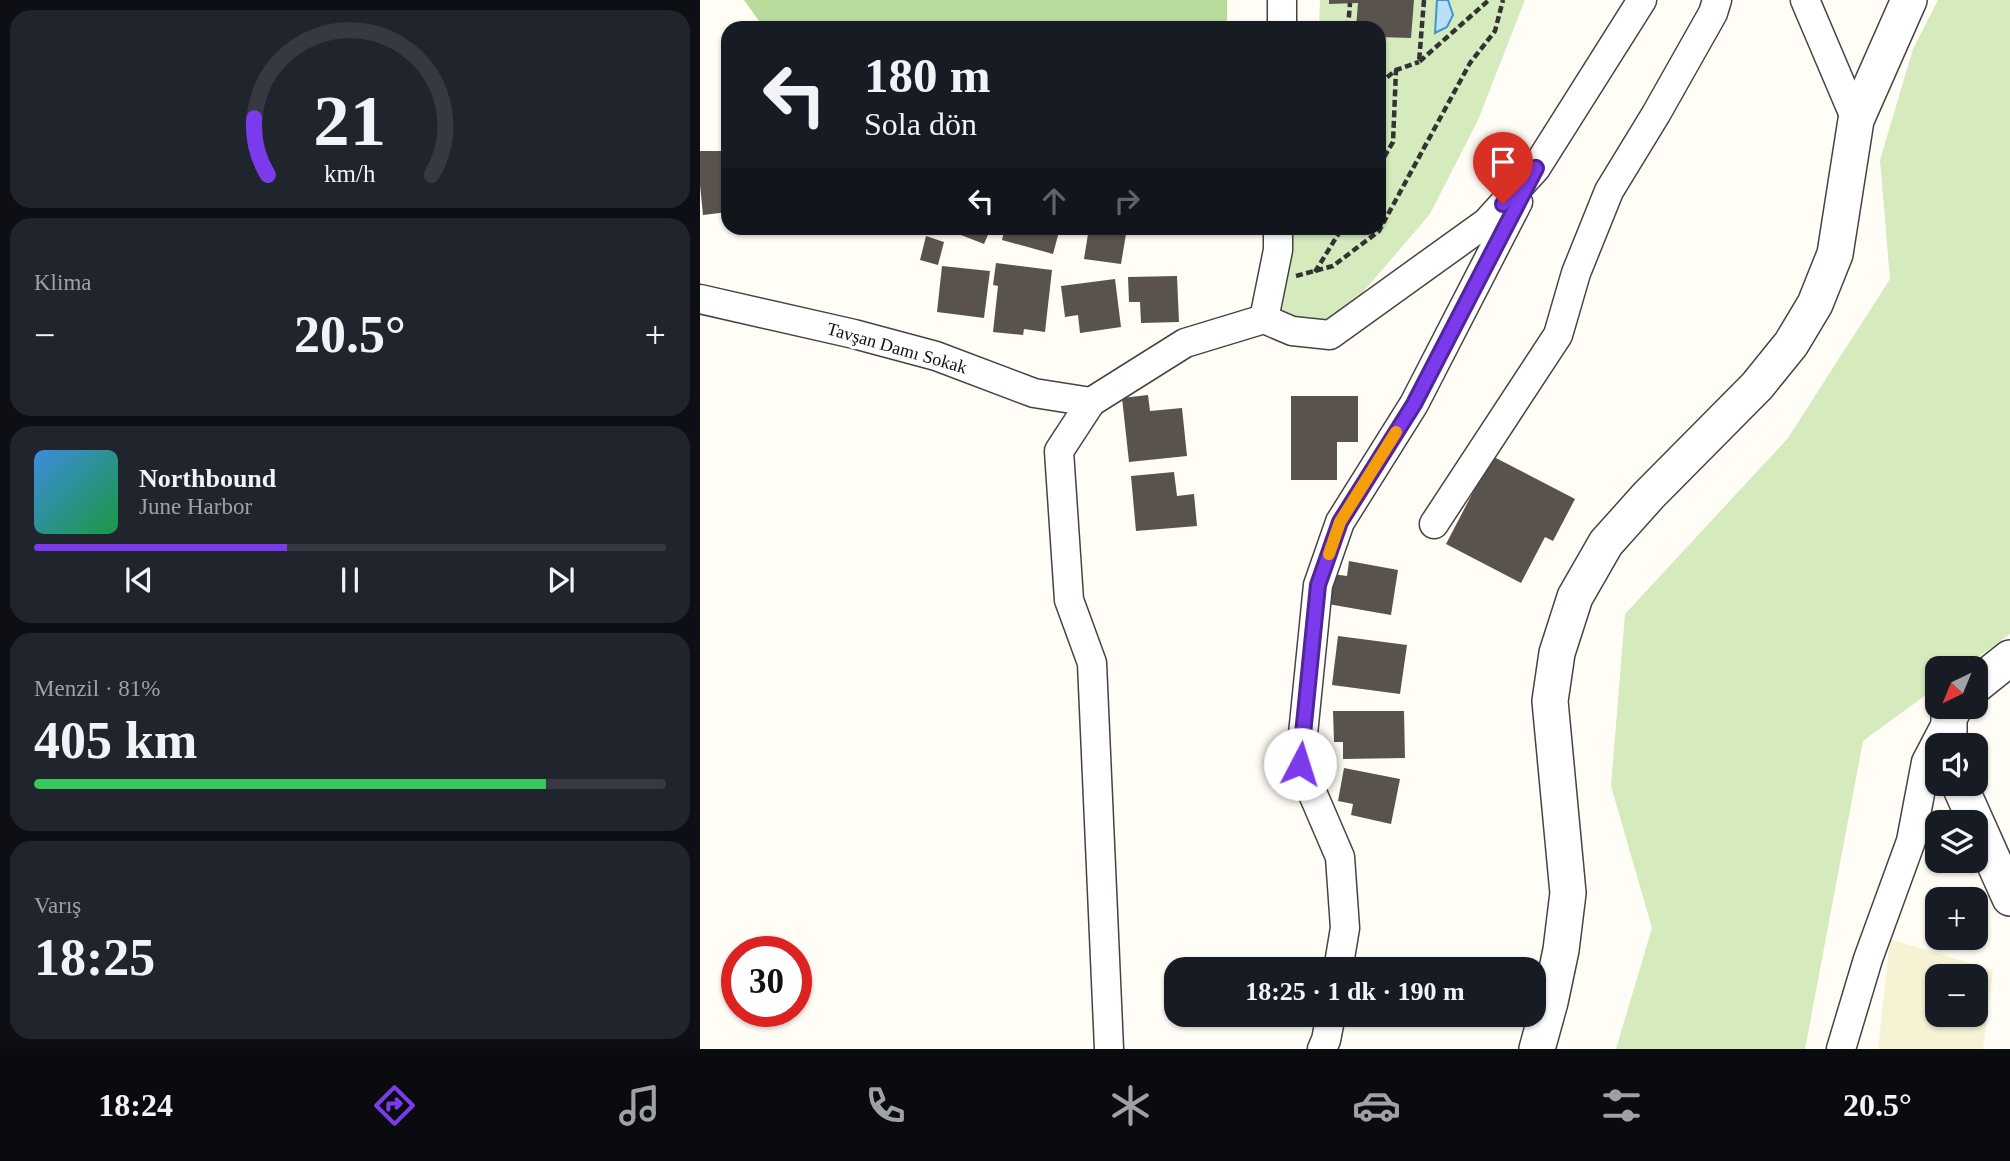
<!DOCTYPE html>
<html lang="tr">
<meta charset="utf-8">
<style>
body{margin:0;font-family:Georgia,serif;background:#20242c;color:#f1f3f6;height:100vh;display:flex;flex-direction:column;font-size:26px;white-space:nowrap}
*{box-sizing:border-box;margin:0}
p{font-size:23px;color:#9ea1a6}
.icon{flex:none;width:38px;height:38px;fill:none;stroke:currentColor;stroke-width:2;stroke-linecap:round;stroke-linejoin:round}
.map{position:relative;flex:1;overflow:hidden}
.sheet{display:flex;flex-direction:column;gap:10px;padding:10px;background:#0d0f14;width:700px}
.sheet>*{flex:none}
.banner{position:absolute;left:21px;top:21px;width:665px;height:214px;border-radius:21px;box-shadow:0 2px 5px #0004;background:#171b24;color:#f1f3f6;overflow:hidden}
.needle{width:46px;rotate:223deg}
.fabs{position:absolute;left:1225px;top:656px;display:grid;gap:14px}
.fabs a{display:grid;place-items:center;width:63px;height:63px;border-radius:14px;background:#171b24;box-shadow:0 2px 5px #0004;font-size:35px}
.speed{position:absolute;left:21px;top:936px;display:flex;gap:14px;font-size:35px;font-weight:700;text-align:center}
.speed>*{display:grid;place-content:center;width:91px;height:91px;border-radius:50%;background:#171b24;box-shadow:0 2px 5px #0004;line-height:1}
.speed .limit{border:10px solid #d22;background:#fff;color:#111}
.pin{position:absolute;display:grid;place-items:center;width:60px;height:60px;color:#fff;margin:-72px -30px;border-radius:50% 50% 50% 0;rotate:-45deg;box-shadow:0 0 7px #0007}
.pin .icon{rotate:45deg}
.me{position:absolute;width:77px;margin:-38px;rotate:5deg;stroke-linejoin:round;filter:drop-shadow(0 0 5px #0008)}
.turn{display:flex;align-items:center;gap:24px;height:147px;padding:0 28px;font-size:32px}
.turn .icon{width:91px;height:91px;stroke-width:2.5}
.turn b{display:block;font-size:49px;line-height:60px}
.lanes{display:flex;align-items:center;height:66px;padding:0 28px;background:#0003;justify-content:center;gap:35px;direction:ltr}
.lanes .off{opacity:.35}
.big{font-size:52px;font-weight:800;line-height:1.1}
.sheet .widget{flex:1;display:flex;flex-direction:column;justify-content:center;gap:10px;min-width:0;padding:0 24px;border-radius:21px;background:#20242c}
.sheet .dial{align-items:center;gap:0}
.dial svg{height:182px;overflow:visible;fill:none;stroke:#363941;stroke-width:7;stroke-linecap:round;text-anchor:middle}
.dial text{fill:#f1f3f6;stroke:none}
.song{display:flex;align-items:center;gap:21px}
.cover{width:84px;height:84px;border-radius:10px;background:linear-gradient(135deg,hsl(210 70% 55%),hsl(140 70% 35%))}
.played{height:7px;border-radius:4px;background:linear-gradient(90deg,#7c3aed 40%,#363941 40%)}
.keys{display:flex;justify-content:space-around;direction:ltr}
.heat{display:flex;justify-content:space-between;align-items:center;font-size:38px;direction:ltr}
.charge{height:10px;border-radius:5px;background:linear-gradient(90deg,#34c759 81%,#363941 0)}
.trip{position:absolute;left:464px;top:957px;width:382px;height:70px;border-radius:21px;background:#171b24;box-shadow:0 2px 5px #0004;font-weight:800;line-height:70px;text-align:center}
.tab-bar{display:flex;height:112px;justify-content:space-around;align-items:center;background:#090b0e;color:#9ea1a6}
.tab-bar .icon{width:49px;height:49px}
.tab-bar .on{color:#7c3aed}
.tab-bar b{font-size:32px;color:#f1f3f6}
main{display:flex;flex:1;min-height:0}
.map>svg:first-child{display:block}
</style>
<main>
<section class="sheet">
<div class="widget dial"><svg viewBox="0 0 100 80">
<path d="M14 69A42 42 0 1 1 86 69"/>
<path d="M14 69A42 42 0 0 1 8 44" stroke="#7c3aed"/>
<text x="50" y="56" font-size="32" font-weight="700">21</text>
<text x="50" y="72" font-size="11">km/h</text>
</svg></div>
<div class="widget"><p>Klima</p>
<div class="heat"><a>−</a><b class="big">20.5°</b><a>+</a></div>
</div>
<div class="widget">
<div class="song"><i class="cover"></i><div><b>Northbound</b><p>June Harbor</p></div></div>
<div class="played"></div>
<div class="keys"><svg class="icon" aria-label="previous" viewBox="0 0 24 24"><path d="M18 5L8 12l10 7zM5 5v14"/></svg><svg class="icon" aria-label="pause" viewBox="0 0 24 24"><path d="M8 5v14M16 5v14"/></svg><svg class="icon" aria-label="next" viewBox="0 0 24 24"><path d="M6 5l10 7-10 7zM19 5v14"/></svg></div>
</div>
<div class="widget"><p>Menzil · 81%</p><b class="big">405 km</b><div class="charge"></div></div>
<div class="widget"><p>Varış</p><b class="big">18:25</b></div>
</section>
<div class="map">
<svg width="1310" height="1049" viewBox="0 0 1310 1049">
<rect width="100%" height="100%" fill="#fffdf5"/>
<path fill="#f6f3d4" fill-rule="evenodd" d="M1190,939L1293,970L1283,1049H1178ZM1237,976H1276V1015H1237Z"/>
<g fill="#d5ebbd">
<polygon points="620,0 825,0 778,120 730,214 646,312 620,321 554,312 578,236 616,231 616,228 679,228 679,28 619,28"/>
<polygon points="1238,0 1310,0 1310,634 1263,668 1237,668 1237,687 1163,741 1105,1049 916,1049 952,928 911,786 925,614 1088,438 1190,279 1180,160 1213,49"/>
</g>
<polygon fill="#b9dc9c" points="44,0 527,0 527,26 64,28"/>
<polygon fill="#b9e0f7" stroke="#3f96cf" stroke-width="2" points="737,0 748,0 753,15 747,27 735,33"/>
<g fill="#5a524d">
<polygon points="629,0 714,0 711,38 679,37 679,28 656,28 658,3 629,4"/>
<polygon points="0,151 28,151 28,212 3,215 0,185"/>
<polygon points="243,228 291,228 284,244"/>
<polygon points="305,228 360,228 353,254 302,240"/>
<polygon points="389,228 427,228 421,264 384,259"/>
<polygon points="226,236 244,242 238,265 220,260"/>
<polygon points="296,263 352,270 345,332 324,329 323,335 293,332 298,286 293,285"/>
<polygon points="242,266 290,271 284,318 237,312"/>
<polygon points="477,276 479,322 441,323 440,302 429,302 428,277"/>
<polygon points="415,279 421,327 380,333 378,315 365,317 361,286"/>
<polygon points="448,395 450,411 482,408 487,456 429,462 422,398"/>
<polygon points="591,396 658,396 658,442 637,442 637,480 591,480"/>
<polygon points="792,456 875,499 853,541 845,537 821,583 746,544"/>
<polygon points="474,472 477,496 494,494 497,526 436,531 431,476"/>
<polygon points="649,561 698,570 691,615 628,604 633,574 647,576"/>
<polygon points="638,636 707,645 700,694 632,685"/>
<polygon points="633,711 704,711 705,758 643,759 643,742 634,742"/>
<polygon points="644,768 700,779 691,824 651,815 653,804 638,801"/>
</g>
<g fill="none" stroke-linecap="round" stroke-linejoin="round">
<defs>
<g id="minor">
<polyline points="1105,0 1156,120"/>
<polyline points="582,28 582,0"/>
<polyline points="0,299 154,334 236,356 334,393 391,402"/>
<polyline points="564,319 578,250 578,228"/>
<polyline points="734,524 858,335 876,273 909,191 956,114 1013,13 1017,0"/>
<polyline points="638,970 645,928 640,857 600,764 618,585 640,522 714,404 818,202"/>
<polyline points="409,1049 392,663 369,600 359,451 391,402 485,343 564,319 592,331 630,335 787,222 836,168 942,0"/>
<polyline points="622,1049 626,1040 631,1015"/>
<polyline points="1141,1049 1168,959 1211,841 1226,762 1249,718"/>
</g>
<g id="tertiary">
<polyline points="1276,685 1310,658"/>
<polyline points="1249,746 1249,718 1255,707"/>
<polyline points="1259,784 1310,898"/>
<polyline points="837,1049 850,1002 861,950 868,893 850,701 857,653 875,597 906,543 949,495 1057,386 1091,344 1115,304 1135,254 1156,120 1209,0"/>
</g>
</defs>
<use href="#minor" stroke="#444" stroke-width="31"/>
<use href="#tertiary" stroke="#444" stroke-width="38"/>
<g stroke="#333" stroke-width="4.5" stroke-dasharray="7 3.5" stroke-linecap="butt">
<polyline points="724,0 719,62 789,0"/>
<polyline points="648,28 650,3"/>
<polyline points="679,84 696,70 719,62"/>
<polyline points="679,166 693,142 696,70"/>
<polyline points="615,272 642,228"/>
<polyline points="596,276 633,266 679,231 770,63 795,31 803,0"/>
</g>
<use href="#minor" stroke="#fff" stroke-width="28"/>
<use href="#tertiary" stroke="#fff" stroke-width="35"/>
</g>
<g fill="none" stroke-linecap="round" stroke-linejoin="round">
<defs>
<polyline id="route" points="600,764 618,585 640,522 714,404 836,168 803,204"/>
</defs>
<use href="#route" stroke="#51269a" stroke-width="18"/>
<use href="#route" stroke="#7c3aed" stroke-width="12"/>
<polyline stroke="#f59e0b" stroke-width="12" points="629,554 640,522 696,432"/>
</g>
<g text-anchor="middle" dominant-baseline="central" stroke-width="7" stroke-linejoin="round" paint-order="stroke">
<g font-size="18" fill="#111" stroke="#fff">
<text transform="translate(197 348) rotate(16)">Tavşan Damı Sokak</text>
</g>
</g>
</svg>
<div class="fabs">
<a><svg class="needle" viewBox="-14 -14 28 28"><path d="M0-13l5 13h-10z" fill="#e53935"/><path d="M0 13l5-13h-10z" fill="#9ea1a6"/></svg></a>
<a><svg class="icon" aria-label="sound" viewBox="0 0 24 24"><path d="M4 9h4l5-4v14l-5-4H4zM17 9q2 3 0 6"/></svg></a>
<a><svg class="icon" aria-label="layers" viewBox="0 0 24 24"><path d="M12 4l9 5-9 5-9-5zM3 14l9 5 9-5"/></svg></a>
<a>+</a>
<a>−</a>
</div>
<div class="speed"><div class="limit">30</div></div>
<div class="pin" style="left:803px;top:204px;background:#d93025"><svg class="icon" aria-label="arrive" viewBox="0 0 24 24"><path d="M6 21V4h12l-3 4 3 4H6"/></svg></div>
<svg class="me" style="left:600px;top:764px" viewBox="-20 -20 40 40"><circle r="19" fill="#fff"/><path d="M0-13L10 11 0 6-10 11z" fill="#7c3aed"/></svg>
<div class="trip">18:25 · 1 dk · 190 m</div>
<div class="banner">
<div class="turn"><svg class="icon" aria-label="left" viewBox="0 0 24 24"><path d="M17 20v-9H6M10 6l-5 5 5 5"/></svg><div><b>180 m</b>Sola dön</div></div>
<div class="lanes"><svg class="icon" aria-label="left" viewBox="0 0 24 24"><path d="M17 20v-9H6M10 6l-5 5 5 5"/></svg><svg class="icon off" aria-label="ahead" viewBox="0 0 24 24"><path d="M12 20V5M6 11l6-6 6 6"/></svg><svg class="icon off" aria-label="right" viewBox="0 0 24 24"><path d="M7 20v-9h11M14 6l5 5-5 5"/></svg></div>
</div>
</div>
</main>
<nav class="tab-bar">
<b>18:24</b>
<svg class="icon on" aria-label="directions" viewBox="0 0 24 24"><path d="M12 3l9 9-9 9-9-9zM9 14v-3h6M13 9l2 2-2 2"/></svg>
<svg class="icon" aria-label="music" viewBox="0 0 24 24"><path d="M9 18V5l10-2v13"/><circle cx="6" cy="18" r="3"/><circle cx="16" cy="16" r="3"/></svg>
<svg class="icon" aria-label="phone" viewBox="0 0 24 24"><path d="M5 4h4l2 5-3 2q2 4 5 5l2-3 5 2v4C11 20 4 13 5 4z"/></svg>
<svg class="icon" aria-label="climate" viewBox="0 0 24 24"><path d="M12 3v18M4 7l16 10M4 17L20 7"/></svg>
<svg class="icon" aria-label="car" viewBox="0 0 24 24"><path d="M5 17H2v-5l4-1 3-4h7l3 4 3 1v5h-3M9 17h6M6 11h13"/><circle cx="7" cy="17" r="2"/><circle cx="17" cy="17" r="2"/></svg>
<svg class="icon" aria-label="filters" viewBox="0 0 24 24"><path d="M4 7h16M4 17h16"/><circle cx="9" cy="7" r="2"/><circle cx="15" cy="17" r="2"/></svg>
<b>20.5°</b>
</nav>
